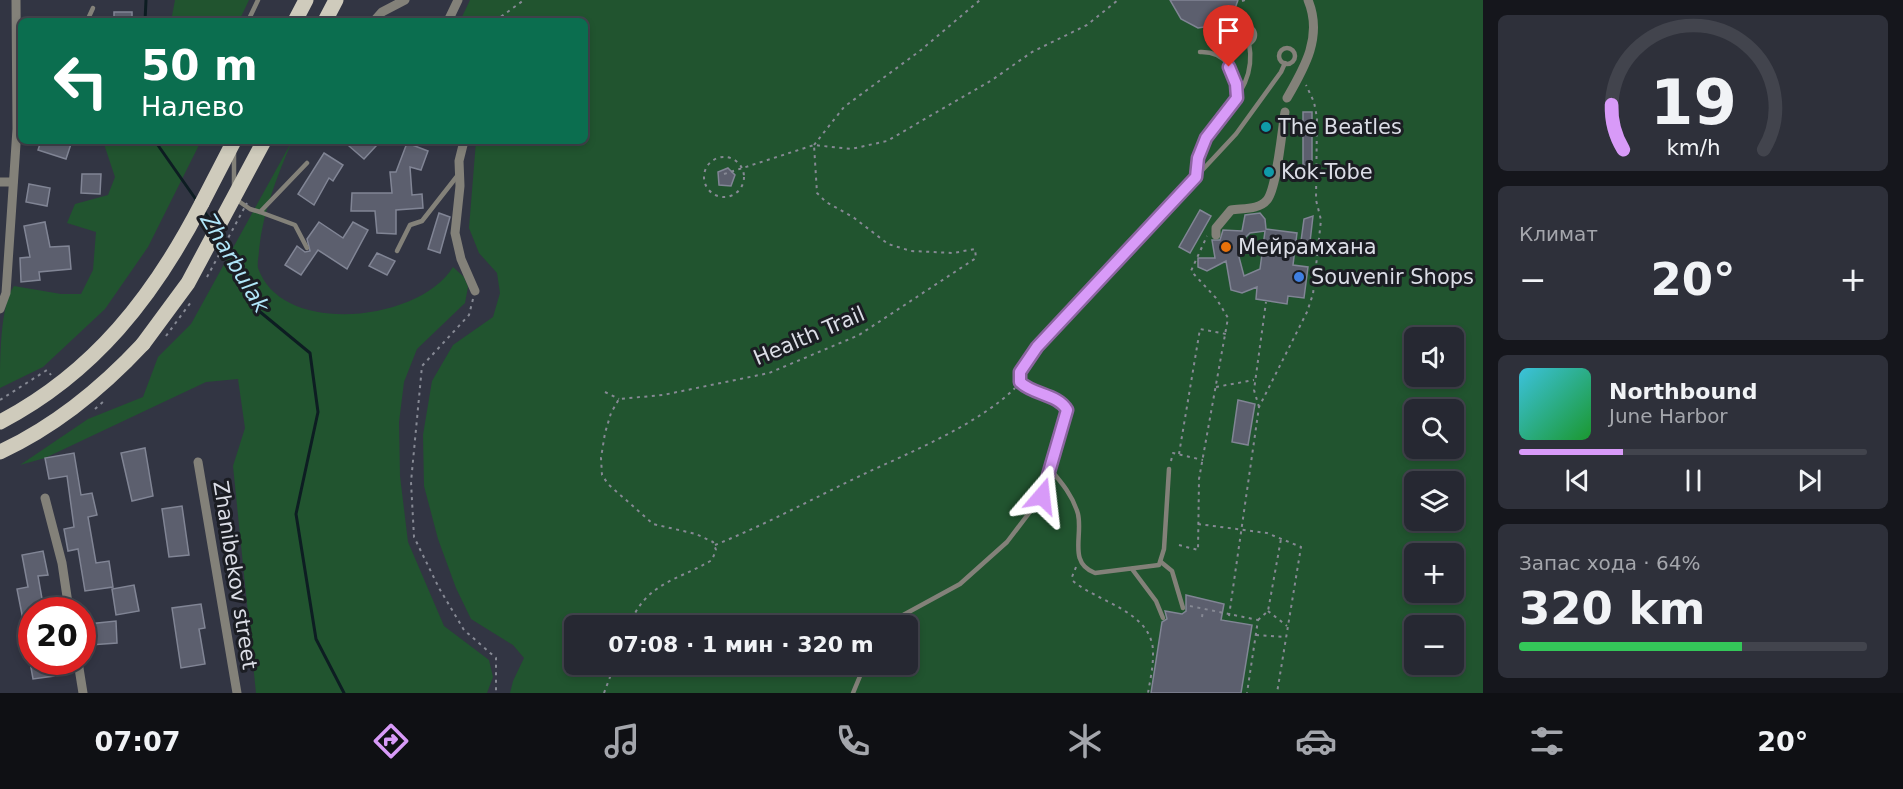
<!DOCTYPE html>
<html lang="ru">
<meta charset="utf-8">
<style>
body{margin:0;font-family:"DejaVu Sans",sans-serif;background:#2e303a;color:#f1f3f6;height:100vh;display:flex;flex-direction:column;font-size:22px;white-space:nowrap}
*{box-sizing:border-box;margin:0}
p{font-size:20px;color:#a4a6ac}
.icon{flex:none;width:33px;height:33px;fill:none;stroke:currentColor;stroke-width:2;stroke-linecap:round;stroke-linejoin:round}
.map{position:relative;flex:1;overflow:hidden}
.side{display:flex;flex-direction:column;gap:15px;padding:15px;background:#15161c;width:420px}
.side>*{flex:none}
.banner{position:absolute;left:18px;top:18px;width:570px;height:126px;border-radius:9px;box-shadow:0 3px 9px #0003,0 0 0 2px #42444d;background:#0b6e4f;color:#fff;overflow:hidden}
.fabs{position:absolute;left:1404px;top:327px;display:grid;gap:12px}
.fabs a{display:grid;place-items:center;width:60px;height:60px;border-radius:9px;background:#262832;box-shadow:0 3px 9px #0003,0 0 0 2px #42444d;font-size:30px}
.speed{position:absolute;left:18px;top:597px;display:flex;gap:12px;font-size:30px;font-weight:700;text-align:center}
.speed>*{display:grid;place-content:center;width:78px;height:78px;border-radius:50%;background:#262832;box-shadow:0 3px 9px #0003,0 0 0 2px #42444d;line-height:1}
.speed .limit{border:9px solid #d22;background:#fff;color:#111}
.pin{position:absolute;display:grid;place-items:center;width:51px;height:51px;color:#fff;margin:-62px -26px;border-radius:50% 50% 50% 0;rotate:-45deg;box-shadow:0 0 6px #0007}
.pin .icon{rotate:45deg}
.me{position:absolute;width:66px;margin:-33px;rotate:17deg;stroke-linejoin:round;filter:drop-shadow(0 0 4px #0008)}
.turn{display:flex;align-items:center;gap:21px;height:126px;padding:0 24px;font-size:27px}
.turn .icon{width:78px;height:78px;stroke-width:2.5}
.turn b{display:block;font-size:42px;line-height:51px}
.big{font-size:45px;font-weight:700;line-height:1.1}
.side .widget{flex:1;display:flex;flex-direction:column;justify-content:center;gap:9px;min-width:0;padding:0 21px;border-radius:9px;background:#2e303a}
.side .dial{align-items:center;gap:0}
.dial svg{height:156px;overflow:visible;fill:none;stroke:#42444d;stroke-width:7;stroke-linecap:round;text-anchor:middle}
.dial text{fill:#f1f3f6;stroke:none}
.song{display:flex;align-items:center;gap:18px}
.cover{width:72px;height:72px;border-radius:9px;background:linear-gradient(135deg,hsl(190 70% 55%),hsl(130 70% 35%))}
.played{height:6px;border-radius:3px;background:linear-gradient(90deg,#d89af8 30%,#42444d 30%)}
.keys{display:flex;justify-content:space-around;direction:ltr}
.heat{display:flex;justify-content:space-between;align-items:center;font-size:33px;direction:ltr}
.charge{height:9px;border-radius:4px;background:linear-gradient(90deg,#34c759 64%,#42444d 0)}
.trip{position:absolute;left:564px;top:615px;width:354px;height:60px;border-radius:9px;background:#262832;box-shadow:0 3px 9px #0003,0 0 0 2px #42444d;font-weight:700;line-height:60px;text-align:center}
.menu{display:flex;height:96px;justify-content:space-around;align-items:center;background:#0f1014;color:#a4a6ac}
.menu .icon{width:42px;height:42px}
.menu .active{color:#d89af8}
.menu b{font-size:27px;color:#f1f3f6}
main{display:flex;flex:1;min-height:0}
.map>svg:first-child{display:block}
</style>
<main>
<div class="map">
<svg width="1483" height="693" viewBox="0 0 1483 693">
<rect width="100%" height="100%" fill="#323543"/>
<g fill="#21542f" fill-rule="evenodd">
<polygon points="175,0 249,0 239,21 171,21"/>
<path d="M470,0H1483V693H510L513,681L524,658L513,645L471,619L456,588L438,539L424,486L423,435L432,381L453,345L493,317L500,293L497,273L479,253L469,228L476,141H585V21H460ZM1414,338H1454V376H1414ZM1414,410H1454V448H1414ZM1414,482H1454V520H1414ZM1414,554H1454V592H1414ZM574,626H908V664H574ZM1414,626H1454V664H1414Z"/>
<path d="M103,141H201L148,247L105,309L43,367L0,388C0,360 0,305 14,286L61,294H81L93,270L96,232L67,223L75,204L108,195L115,177Z"/>
<path d="M292,141C277,177 263,211 259,250C259,255 257,263 258,268C282,338 421,321 453,267L464,277L468,287L465,303L417,349L404,382L399,422L400,476L408,542L444,626L489,660L493,677L487,693H256L233,466L245,428L238,379L206,382L45,458L20,465L88,419L143,397L158,357L191,324Z"/>
</g>
<g fill="none" stroke-linecap="round" stroke-linejoin="round">
<g stroke="#0d1d22" stroke-width="3">
<polyline points="145,21 146,0"/>
<polyline points="155,141 197,201"/>
<polyline points="204,211 214,225"/>
<polyline points="219,233 229,247 259,311 310,353 318,412 296,514 316,639 344,693"/>
</g>
</g>
<g fill="#5c5f6e" stroke="#818595" stroke-width="1.5" fill-rule="evenodd">
<polygon points="1170,0 1238,0 1230,23 1198,28 1181,19"/>
<rect x="114" y="12" width="18" height="9"/>
<rect x="1303" y="112" width="9" height="53"/>
<polygon points="41,141 72,141 66,159 38,150"/>
<polygon points="353,141 371,141 376,146 364,159 349,146"/>
<polygon points="407,143 428,151 421,170 410,167 412,195 422,194 423,208 396,210 396,234 377,233 375,211 351,211 352,193 392,193 390,172 396,172"/>
<polygon points="324,153 343,165 333,181 329,178 314,205 298,194"/>
<polygon points="728,168 735,175 731,186 719,185 718,172"/>
<polygon points="82,174 101,174 100,194 81,193"/>
<polygon points="29,184 50,188 47,206 26,202"/>
<polygon points="1200,210 1211,216 1190,253 1179,247"/>
<polygon points="439,213 450,217 440,253 428,249"/>
<path d="M1260,213L1265,219L1266,229L1297,233L1293,265L1308,267L1304,298L1288,296L1287,304L1256,299L1257,287L1242,293L1231,290L1226,261L1207,271L1198,267V258H1215L1212,240H1220L1223,230L1242,231L1245,215ZM1265,231L1260,269L1244,276L1239,257L1243,240L1250,233Z"/>
<polygon points="1313,216 1310,242 1301,241 1304,219"/>
<polygon points="45,222 50,247 69,246 71,269 39,272 40,280 21,282 20,258 30,257 24,226"/>
<polygon points="319,222 343,238 353,222 368,230 347,269 318,250 301,275 285,265 297,246 305,252 310,251 307,239"/>
<polygon points="377,253 395,261 387,275 369,266"/>
<polygon points="1238,400 1255,404 1248,445 1232,442"/>
<polygon points="145,448 153,496 132,501 121,453"/>
<polygon points="74,453 81,495 92,493 97,515 88,517 96,563 109,561 113,587 85,591 78,549 68,551 64,529 74,527 67,476 49,479 45,458"/>
<polygon points="182,506 189,555 169,557 162,509"/>
<polygon points="43,551 48,575 38,576 44,610 32,610 32,639 27,640 17,589 28,587 22,555"/>
<polygon points="134,585 139,611 116,615 112,589"/>
<polygon points="1186,595 1224,604 1221,620 1252,625 1241,693 1151,693 1162,622 1167,619 1165,611 1182,614 1186,611"/>
<polygon points="201,604 205,628 199,629 205,664 181,668 172,608"/>
<polygon points="116,621 117,643 90,645 88,624"/>
<polygon points="30,662 52,662 54,676 33,679"/>
</g>
<g fill="none" stroke-linecap="round" stroke-linejoin="round">
<g stroke="#868994" stroke-width="2" stroke-dasharray="3 4.5" stroke-linecap="butt">
<polyline points="1242,1 1245,0"/>
<polyline points="495,21 524,0"/>
<polyline points="814,145 844,107 921,50 980,0"/>
<circle cx="724" cy="177" r="20"/>
<polyline points="724,174 814,145 851,149 887,141 992,80 1032,52 1087,25 1118,0"/>
<polyline points="473,299 469,315 422,366 411,482 414,537 439,588 464,630 496,658 496,693"/>
<polyline points="1216,387 1254,380"/>
<polyline points="605,392 619,399"/>
<polyline points="0,400 47,370 51,375"/>
<polyline points="1259,407 1254,390 1266,302"/>
<polyline points="95,409 104,401"/>
<polyline points="1179,454 1200,329 1226,334"/>
<polyline points="1171,461 1173,453 1203,460"/>
<polyline points="1198,524 1267,533 1301,547 1277,693"/>
<path d="M715,545C767,524 814,498 864,474C911,452 979,424 1015,388"/>
<polyline points="1179,545 1198,550 1199,479 1228,318 1216,298 1191,271 1207,236"/>
<path d="M1076,567L1072,577L1073,581C1099,603 1155,612 1153,655C1153,668 1150,681 1148,693"/>
<polyline points="1190,606 1258,620 1247,693"/>
<polyline points="1268,611 1287,626"/>
<polyline points="1229,616 1259,407 1307,312 1313,294 1321,220 1316,200 1317,118 1314,102 1306,85"/>
<polyline points="1202,617 1203,610"/>
<polyline points="1258,620 1268,611 1281,539"/>
<path d="M629,626C646,582 677,581 712,560L716,550L713,542L696,534L653,524L608,484L602,475L601,458L605,433L611,413L619,399L663,395L769,373L859,335L976,258L975,249L953,253L911,251L888,244L853,217L826,202L817,193L814,145"/>
<polyline points="1256,635 1286,637"/>
<polyline points="604,693 615,664"/>
</g>
<g stroke="#838179" stroke-width="4.5">
<polyline points="87,21 93,8"/>
<polyline points="248,21 258,0"/>
<circle cx="1246" cy="35" r="9"/>
<circle cx="1287" cy="56" r="8"/>
<path d="M1200,52C1227,51 1235,71 1236,96"/>
<polyline points="234,153 234,186"/>
<path d="M1196,177C1198,163 1200,149 1208,137C1228,105 1257,85 1249,43"/>
<polyline points="237,200 250,209 260,212 307,163"/>
<polyline points="260,212 295,225 307,248"/>
<polyline points="397,251 410,225 422,221 458,175"/>
<path d="M1050,469C1062,483 1073,496 1078,514C1083,536 1068,563 1095,573L1159,565L1164,549L1169,469"/>
<polyline points="1161,562 1172,571 1183,608"/>
<polyline points="1132,569 1156,601 1163,618"/>
<path d="M883,626L960,584L1007,542L1042,496L1067,410C1058,394 1033,396 1020,382V372L1026,359L1236,134L1281,72L1285,63"/>
<polyline points="853,693 865,664"/>
</g>
<g stroke="#838179" stroke-width="9">
<polyline points="374,21 382,12 405,0"/>
<polyline points="448,21 458,0"/>
<path d="M1287,98C1305,67 1323,36 1308,0"/>
<polyline points="464,141 459,161 460,186 455,233 461,259 475,291"/>
<polyline points="0,182 13,182"/>
<path d="M1216,235V228L1231,210C1242,208 1259,210 1267,200C1277,188 1282,129 1285,112"/>
<polyline points="0,309 6,293 17,129 16,0"/>
<polyline points="198,462 237,693"/>
<polyline points="45,498 62,563 69,610"/>
<polyline points="78,662 83,693"/>
</g>
<g stroke="#cfcbbc" stroke-width="15">
<polyline points="295,21 306,0"/>
<polyline points="325,21 336,0"/>
<path d="M0,422C94,373 154,296 202,203"/>
<path d="M0,452C56,426 102,388 143,344"/>
</g>
<g stroke="#868994" stroke-width="2" stroke-dasharray="3 4.5" stroke-linecap="butt">
<polyline points="207,277 247,203"/>
<polyline points="166,336 191,302"/>
</g>
<g stroke="#cfcbbc" stroke-width="15">
<polyline points="202,203 234,141"/>
<polyline points="143,344 188,283 264,141"/>
</g>
</g>
<g fill="none" stroke-linecap="round" stroke-linejoin="round">
<defs>
<path id="route" d="M1042,496L1067,410C1058,394 1033,395 1020,382V372L1037,347L1196,177L1198,158L1206,138L1237,98L1236,84L1229,67"/>
</defs>
<use href="#route" stroke="#8c64a1" stroke-width="15"/>
<use href="#route" stroke="#d89af8" stroke-width="10"/>
</g>
<g fill="#0f9aa8" stroke="#1b1d23" stroke-width="2">
<circle cx="1266" cy="127" r="6"/>
<circle cx="1269" cy="172" r="6"/>
</g>
<circle fill="#e8710a" stroke="#1b1d23" stroke-width="2" cx="1226" cy="247" r="6"/>
<circle fill="#3f7fe0" stroke="#1b1d23" stroke-width="2" cx="1299" cy="277" r="6"/>
<g text-anchor="middle" dominant-baseline="central" stroke-width="6" stroke-linejoin="round" paint-order="stroke">
<g font-size="21" fill="#dbdde6" stroke="#1b1d23" text-anchor="start">
<text x="1278" y="127">The Beatles</text>
<text x="1281" y="172">Kok-Tobe</text>
<text x="1238" y="247">Мейрамхана</text>
<text x="1311" y="277">Souvenir Shops</text>
</g>
<g font-size="21" fill="#dbdde6" stroke="#1b1d23">
<text transform="translate(809 336) rotate(-23)">Health Trail</text>
<text transform="translate(235 575) rotate(81)">Zhanibekov street</text>
</g>
<g font-size="22" font-style="italic" fill="#b0e6f9" stroke="#1b1d23">
<text transform="translate(235 263) rotate(59)">Zharbulak</text>
</g>
</g>
</svg>
<div class="fabs">
<a><svg class="icon" aria-label="sound" viewBox="0 0 24 24"><path d="M4 9h4l5-4v14l-5-4H4zM17 9q2 3 0 6"/></svg></a>
<a><svg class="icon" aria-label="search" viewBox="0 0 24 24"><circle cx="10" cy="10" r="6"/><path d="M15 15l6 6"/></svg></a>
<a><svg class="icon" aria-label="layers" viewBox="0 0 24 24"><path d="M12 4l9 5-9 5-9-5zM3 14l9 5 9-5"/></svg></a>
<a>+</a>
<a>−</a>
</div>
<div class="speed"><div class="limit">20</div></div>
<div class="pin" style="left:1229px;top:67px;background:#d93025"><svg class="icon" aria-label="arrive" viewBox="0 0 24 24"><path d="M6 21V4h12l-3 4 3 4H6"/></svg></div>
<svg class="me" style="left:1042px;top:496px" viewBox="-20 -20 40 40"><path d="M0-17L14 15 0 8-14 15z" fill="#d89af8" stroke="#fff" stroke-width="4"/></svg>
<div class="trip">07:08 · 1 мин · 320 m</div>
<div class="banner">
<div class="turn"><svg class="icon" aria-label="left" viewBox="0 0 24 24"><path d="M17 20v-9H6M10 6l-5 5 5 5"/></svg><div><b>50 m</b>Налево</div></div>
</div>
</div>
<section class="side">
<div class="widget dial"><svg viewBox="0 0 100 80">
<path d="M14 69A42 42 0 1 1 86 69"/>
<path d="M14 69A42 42 0 0 1 8 46" stroke="#d89af8"/>
<text x="50" y="56" font-size="32" font-weight="700">19</text>
<text x="50" y="72" font-size="11">km/h</text>
</svg></div>
<div class="widget"><p>Климат</p>
<div class="heat"><a>−</a><b class="big">20°</b><a>+</a></div>
</div>
<div class="widget">
<div class="song"><i class="cover"></i><div><b>Northbound</b><p>June Harbor</p></div></div>
<div class="played"></div>
<div class="keys"><svg class="icon" aria-label="previous" viewBox="0 0 24 24"><path d="M18 5L8 12l10 7zM5 5v14"/></svg><svg class="icon" aria-label="pause" viewBox="0 0 24 24"><path d="M8 5v14M16 5v14"/></svg><svg class="icon" aria-label="next" viewBox="0 0 24 24"><path d="M6 5l10 7-10 7zM19 5v14"/></svg></div>
</div>
<div class="widget"><p>Запас хода · 64%</p><b class="big">320 km</b><div class="charge"></div></div>
</section>
</main>
<nav class="menu">
<b>07:07</b>
<svg class="icon active" aria-label="directions" viewBox="0 0 24 24"><path d="M12 3l9 9-9 9-9-9zM9 14v-3h6M13 9l2 2-2 2"/></svg>
<svg class="icon" aria-label="music" viewBox="0 0 24 24"><path d="M9 18V5l10-2v13"/><circle cx="6" cy="18" r="3"/><circle cx="16" cy="16" r="3"/></svg>
<svg class="icon" aria-label="phone" viewBox="0 0 24 24"><path d="M5 4h4l2 5-3 2q2 4 5 5l2-3 5 2v4C11 20 4 13 5 4z"/></svg>
<svg class="icon" aria-label="climate" viewBox="0 0 24 24"><path d="M12 3v18M4 7l16 10M4 17L20 7"/></svg>
<svg class="icon" aria-label="car" viewBox="0 0 24 24"><path d="M5 17H2v-5l4-1 3-4h7l3 4 3 1v5h-3M9 17h6M6 11h13"/><circle cx="7" cy="17" r="2"/><circle cx="17" cy="17" r="2"/></svg>
<svg class="icon" aria-label="filters" viewBox="0 0 24 24"><path d="M4 7h16M4 17h16"/><circle cx="9" cy="7" r="2"/><circle cx="15" cy="17" r="2"/></svg>
<b>20°</b>
</nav>
